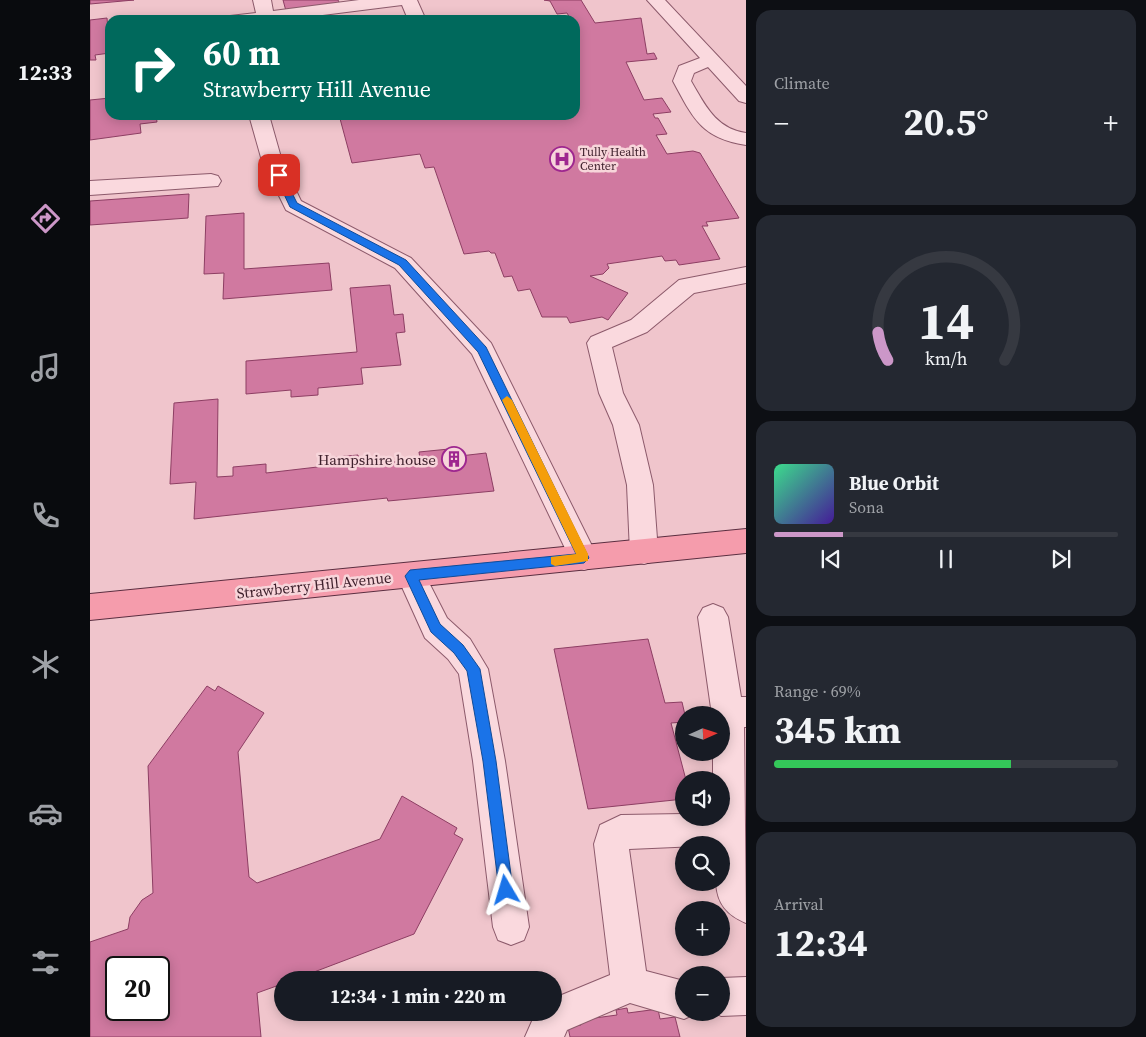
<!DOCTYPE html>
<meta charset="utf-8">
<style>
body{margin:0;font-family:"Source Serif 4",serif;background:#242831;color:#f1f3f6;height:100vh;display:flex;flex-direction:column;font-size:19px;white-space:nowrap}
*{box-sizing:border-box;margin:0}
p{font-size:16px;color:#9ea1a6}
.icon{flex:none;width:28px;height:28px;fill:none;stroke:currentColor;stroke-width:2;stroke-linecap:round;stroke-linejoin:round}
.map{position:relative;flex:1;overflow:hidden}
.details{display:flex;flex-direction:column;gap:10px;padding:10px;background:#0d0f14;width:400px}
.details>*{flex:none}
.banner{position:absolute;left:15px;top:15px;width:475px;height:105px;border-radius:15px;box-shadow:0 2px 12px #0003;background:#00695c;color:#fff;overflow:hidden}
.needle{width:32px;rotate:87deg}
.tools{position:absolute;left:585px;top:706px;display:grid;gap:10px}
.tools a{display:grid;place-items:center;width:55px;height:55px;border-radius:50%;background:#171b24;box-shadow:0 2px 12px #0003;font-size:25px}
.speed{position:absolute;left:15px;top:956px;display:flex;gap:10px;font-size:25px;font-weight:700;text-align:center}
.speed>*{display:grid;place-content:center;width:65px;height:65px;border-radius:50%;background:#171b24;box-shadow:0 2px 12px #0003;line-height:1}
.speed .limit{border:2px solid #111;border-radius:8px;background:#fff;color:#111}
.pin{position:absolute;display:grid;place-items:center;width:42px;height:42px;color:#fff;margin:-21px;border-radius:10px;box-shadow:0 2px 8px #0006}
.me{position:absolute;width:55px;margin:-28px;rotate:353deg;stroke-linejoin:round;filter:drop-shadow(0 0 4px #0008)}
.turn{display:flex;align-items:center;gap:18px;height:105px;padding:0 15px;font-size:22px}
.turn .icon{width:65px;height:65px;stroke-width:2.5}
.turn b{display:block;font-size:35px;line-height:42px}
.big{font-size:38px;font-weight:700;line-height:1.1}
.details .card{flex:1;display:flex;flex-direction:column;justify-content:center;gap:8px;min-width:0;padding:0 18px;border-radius:15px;background:#242831}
.details .dial{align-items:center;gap:0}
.dial svg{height:130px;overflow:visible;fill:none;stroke:#363941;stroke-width:7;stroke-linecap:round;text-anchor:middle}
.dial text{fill:#f1f3f6;stroke:none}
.song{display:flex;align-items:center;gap:15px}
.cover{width:60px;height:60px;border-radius:8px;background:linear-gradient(135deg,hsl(150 70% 55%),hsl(260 70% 35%))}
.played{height:5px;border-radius:2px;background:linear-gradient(90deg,#cc97c8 20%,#363941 20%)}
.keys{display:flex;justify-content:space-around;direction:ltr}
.heat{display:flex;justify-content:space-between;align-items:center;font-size:28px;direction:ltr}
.charge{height:8px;border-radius:4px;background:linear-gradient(90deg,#34c759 69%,#363941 0)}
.trip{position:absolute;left:184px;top:971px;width:288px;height:50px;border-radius:25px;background:#171b24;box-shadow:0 2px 12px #0003;font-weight:700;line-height:50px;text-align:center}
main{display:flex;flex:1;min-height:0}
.dock{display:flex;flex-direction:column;width:90px;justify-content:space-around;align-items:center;background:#090b0e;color:#9ea1a6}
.dock .icon{width:35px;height:35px}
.dock .selected{color:#cc97c8}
.dock b{font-size:22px;color:#f1f3f6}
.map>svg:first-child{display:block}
</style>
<main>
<nav class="dock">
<b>12:33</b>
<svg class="icon selected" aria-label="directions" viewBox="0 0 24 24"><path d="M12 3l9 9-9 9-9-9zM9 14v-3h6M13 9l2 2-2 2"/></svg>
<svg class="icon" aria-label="music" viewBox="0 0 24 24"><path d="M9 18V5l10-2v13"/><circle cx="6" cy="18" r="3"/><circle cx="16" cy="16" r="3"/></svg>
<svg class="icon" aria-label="phone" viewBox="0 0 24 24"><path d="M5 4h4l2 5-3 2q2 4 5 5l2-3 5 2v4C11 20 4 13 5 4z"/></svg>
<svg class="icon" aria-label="climate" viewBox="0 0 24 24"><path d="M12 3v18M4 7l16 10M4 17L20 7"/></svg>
<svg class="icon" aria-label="car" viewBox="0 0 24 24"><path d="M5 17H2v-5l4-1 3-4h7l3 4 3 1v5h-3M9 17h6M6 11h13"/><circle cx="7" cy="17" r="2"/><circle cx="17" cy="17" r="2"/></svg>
<svg class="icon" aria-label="filters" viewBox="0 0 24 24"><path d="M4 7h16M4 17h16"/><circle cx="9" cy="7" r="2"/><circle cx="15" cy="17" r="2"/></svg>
</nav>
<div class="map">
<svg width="656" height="1037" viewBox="0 0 656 1037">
<rect width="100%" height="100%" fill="#f0c5cc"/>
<g fill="#d079a0" stroke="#8d3e63" fill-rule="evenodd">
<polygon points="0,0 44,0 0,4"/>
<polygon points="193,0 248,0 250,4 196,11"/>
<polygon points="454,0 491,0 505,23 551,18 557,54 564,53 567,59 536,62 554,100 572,98 581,112 563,114 565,118 568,118 577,134 566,135 577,154 603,151 610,153 649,218 616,222 618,226 612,226 630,259 589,265 586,260 575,261 572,256 517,264 519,268 513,274 500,276 538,293 518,320 512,317 480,323 477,317 452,317 440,289 428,291 422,276 414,277 405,253 401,253 399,251 374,254 344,167 335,168 330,154 262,163 249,115 485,115 485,20 481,20 477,13 467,14 460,1"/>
<polygon points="17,18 20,53 5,55 6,60 0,60 0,20"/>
<polygon points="20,98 20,115 66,115 67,122 50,124 51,133 0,140 0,100"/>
<polygon points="99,194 98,218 0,225 0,201"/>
<polygon points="154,213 154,269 239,263 242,290 133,299 134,273 114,274 116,216"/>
<polygon points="300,285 304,315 313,314 315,332 306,333 311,365 271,368 273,384 228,388 228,395 201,397 201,390 156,394 156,361 267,352 260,288"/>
<polygon points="128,399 127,477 143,476 143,467 176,464 176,473 236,466 235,458 268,455 269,463 296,460 296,463 330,459 329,452 359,449 361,457 396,453 404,491 298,501 297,498 104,519 106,482 80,484 84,403"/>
<polygon points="558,639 575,703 592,702 595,715 594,722 581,723 596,780 594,780 594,799 498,809 464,649"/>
<path d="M117,686L125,691L128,686L174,713L148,752L159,877L167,883L290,839L312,796L367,828L364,834L373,839L324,934L203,980H192V984L167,993L171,1037H0V942L38,929L40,917L52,900L63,893L58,766ZM26,968H69V1010H26Z"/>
<polygon points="537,1008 538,1013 568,1009 570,1019 585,1017 590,1037 480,1037 478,1027 491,1025 490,1020 527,1015 526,1010"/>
</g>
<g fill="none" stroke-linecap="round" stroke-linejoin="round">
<defs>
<g id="minor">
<polygon points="163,0 181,0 183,11 269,0 327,0 335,18 333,20 315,20 317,17 312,5 193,20 137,20 140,16 166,13"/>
<path d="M557,0H575L656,86V103L649,101L618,67L604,73L601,81C615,105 626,129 656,133V145C611,138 603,118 583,81L589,66L610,58Z"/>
<polygon points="159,115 179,115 192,161 211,201 321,258 401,343 508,558 504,567 494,570 484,567 382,354 305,268 196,210 172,161"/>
<polygon points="121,174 128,176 131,181 128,186 0,195 0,181"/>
<polygon points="656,267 656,283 604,293 557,332 522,347 533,393 549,425 563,485 568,552 564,561 554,564 544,561 540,552 537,485 523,425 509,393 497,343 501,337 541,320 589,280"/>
<polygon points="321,563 331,567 357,618 380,639 398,669 415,761 439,927 434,940 421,945 408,940 403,927 383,761 369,674 358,659 335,638 307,576 311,567"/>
<path d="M623,604L633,608L638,617L651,697H656V727H654L656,923C637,915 627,904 626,882H631V845L539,849L556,971L594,981V1012L607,1013L594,1019L540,1003L477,1030L474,1037H435L446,1012H462V999L520,975L504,844L510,825L531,815L594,814V818H631V780H623V752H631V715H622L608,617L613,608Z"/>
<polygon points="656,977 656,1015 631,1016 624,1012 631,1012 631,978"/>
</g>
<polygon id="major" points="656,529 656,553 0,620 0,594"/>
</defs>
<use href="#minor" stroke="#8c5a6b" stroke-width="2"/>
<use href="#major" stroke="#5a2e40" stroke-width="2"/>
<use href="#minor" fill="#fad9de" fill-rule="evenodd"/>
<use href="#major" fill="#f59cac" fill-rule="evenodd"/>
</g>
<polygon fill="#1a73e8" stroke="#114b97" points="186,173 192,173 207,203 316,260 396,347 499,558 494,563 329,580 350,624 373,645 390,669 406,761 423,890 421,895 416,897 411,895 409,890 393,761 377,671 364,653 341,632 315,576 320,570 486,554 388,352 309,265 200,207 185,175"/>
<polygon fill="#f59e0b" points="417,396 422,400 498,554 498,561 465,566 461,564 461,557 486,554 412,400"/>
<defs>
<symbol id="hospital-ring" viewBox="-11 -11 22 22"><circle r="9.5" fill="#f7d5da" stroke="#9e278f" stroke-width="1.5"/><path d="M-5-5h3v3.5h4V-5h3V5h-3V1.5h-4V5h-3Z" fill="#9e278f"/></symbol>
<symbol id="building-ring" viewBox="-11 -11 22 22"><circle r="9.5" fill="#f7d5da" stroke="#9e278f" stroke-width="1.5"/><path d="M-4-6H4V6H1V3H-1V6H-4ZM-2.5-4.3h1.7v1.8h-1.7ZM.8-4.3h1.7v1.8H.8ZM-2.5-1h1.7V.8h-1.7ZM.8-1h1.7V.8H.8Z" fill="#9e278f"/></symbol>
</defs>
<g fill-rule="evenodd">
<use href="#hospital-ring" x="458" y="145" width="28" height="28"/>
<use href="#building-ring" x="350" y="445" width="28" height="28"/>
</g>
<g text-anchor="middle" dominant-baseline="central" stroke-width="5" stroke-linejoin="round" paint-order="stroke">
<g font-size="12" fill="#3c1e2a" stroke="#f7d5da" text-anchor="start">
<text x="490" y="152">Tully Health<tspan x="490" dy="14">Center</tspan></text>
</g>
<g font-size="15" fill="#3c1e2a" stroke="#f7d5da" text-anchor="end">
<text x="346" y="459">Hampshire house</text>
</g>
<g font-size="15" fill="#3c1e2a" stroke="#f7d5da">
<text transform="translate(224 585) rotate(-6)">Strawberry Hill Avenue</text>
</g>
</g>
</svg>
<div class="tools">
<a><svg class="needle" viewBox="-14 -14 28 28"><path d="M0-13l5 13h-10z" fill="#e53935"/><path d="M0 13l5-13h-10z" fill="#9ea1a6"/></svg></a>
<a><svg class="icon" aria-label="sound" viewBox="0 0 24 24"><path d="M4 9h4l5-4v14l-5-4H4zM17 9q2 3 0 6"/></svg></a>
<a><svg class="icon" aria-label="search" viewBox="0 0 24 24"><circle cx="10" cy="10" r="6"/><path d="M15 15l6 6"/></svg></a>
<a>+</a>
<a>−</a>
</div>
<div class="speed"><div class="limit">20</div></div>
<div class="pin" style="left:189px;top:175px;background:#d93025"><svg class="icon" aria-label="arrive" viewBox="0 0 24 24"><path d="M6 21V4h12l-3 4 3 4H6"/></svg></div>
<svg class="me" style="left:416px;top:890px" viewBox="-20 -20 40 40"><path d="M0-17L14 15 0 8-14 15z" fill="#1a73e8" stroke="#fff" stroke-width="4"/></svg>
<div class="trip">12:34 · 1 min · 220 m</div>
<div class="banner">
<div class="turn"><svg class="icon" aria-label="right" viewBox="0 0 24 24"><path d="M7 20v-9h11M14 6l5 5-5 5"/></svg><div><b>60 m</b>Strawberry Hill Avenue</div></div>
</div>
</div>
<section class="details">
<div class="card"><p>Climate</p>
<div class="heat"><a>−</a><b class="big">20.5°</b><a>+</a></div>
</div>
<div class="card dial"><svg viewBox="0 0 100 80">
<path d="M14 69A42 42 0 1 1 86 69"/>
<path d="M14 69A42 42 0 0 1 8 52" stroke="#cc97c8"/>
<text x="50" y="56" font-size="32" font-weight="700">14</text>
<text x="50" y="72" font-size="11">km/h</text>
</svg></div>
<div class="card">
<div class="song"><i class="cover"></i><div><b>Blue Orbit</b><p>Sona</p></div></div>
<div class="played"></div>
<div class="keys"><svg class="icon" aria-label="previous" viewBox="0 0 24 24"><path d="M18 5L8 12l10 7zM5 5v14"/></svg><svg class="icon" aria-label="pause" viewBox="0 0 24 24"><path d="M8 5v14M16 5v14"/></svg><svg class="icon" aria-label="next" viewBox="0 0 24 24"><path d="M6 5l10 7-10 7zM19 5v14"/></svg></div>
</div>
<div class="card"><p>Range · 69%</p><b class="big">345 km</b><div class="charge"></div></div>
<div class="card"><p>Arrival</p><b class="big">12:34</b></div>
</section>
</main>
